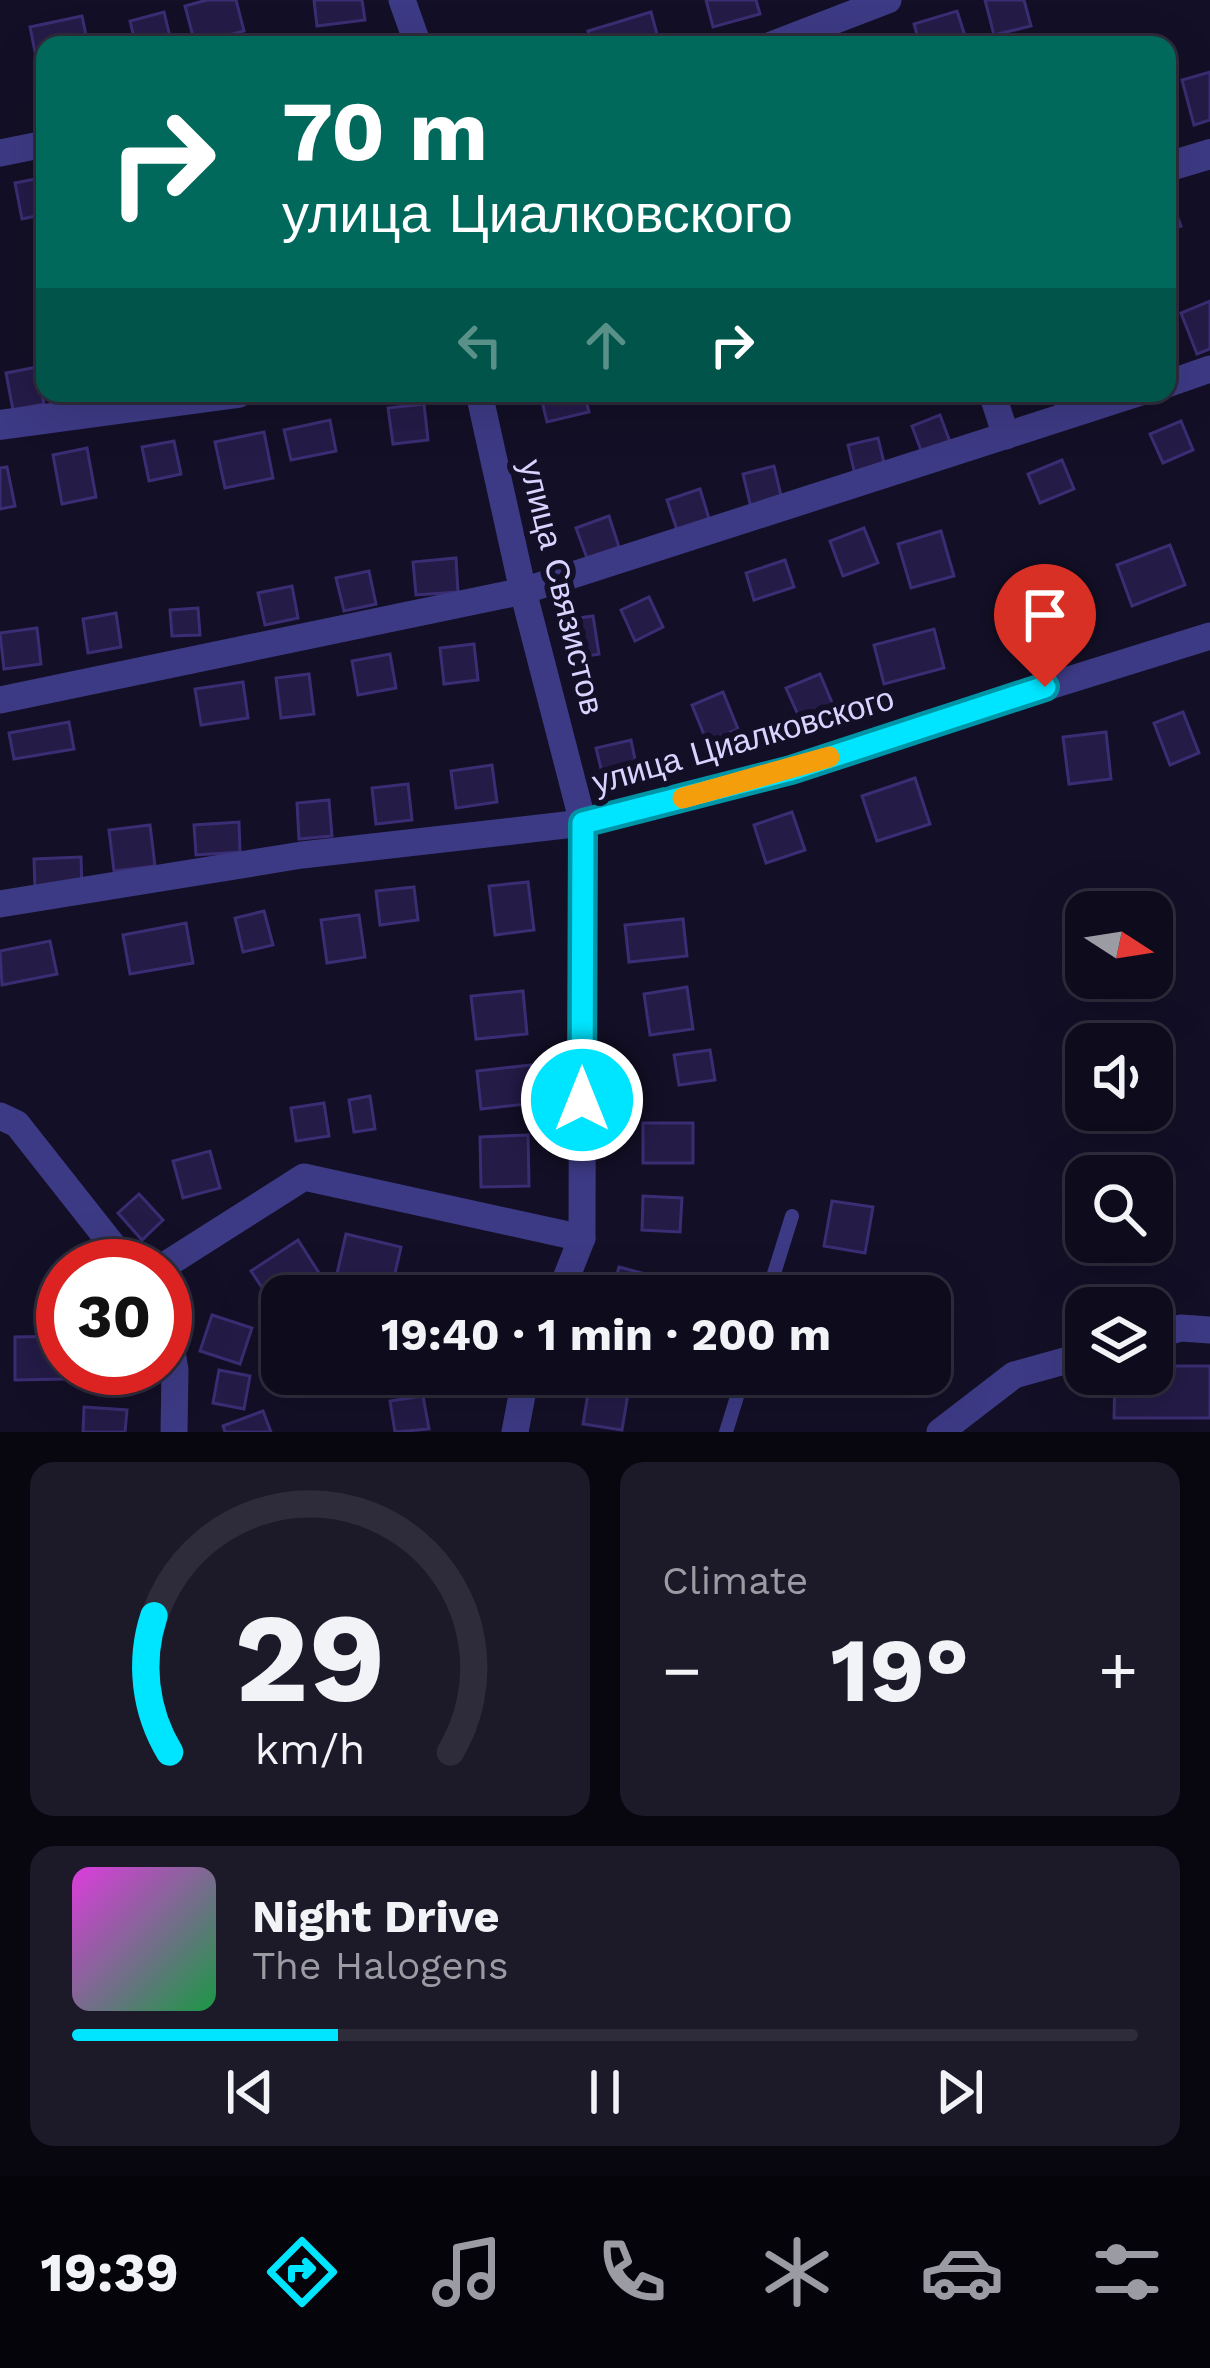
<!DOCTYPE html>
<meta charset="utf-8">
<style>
body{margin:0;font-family:"Work Sans",sans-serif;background:#1c1929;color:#f1f3f6;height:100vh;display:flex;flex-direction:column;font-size:45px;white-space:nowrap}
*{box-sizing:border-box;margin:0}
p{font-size:39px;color:#9b9ba3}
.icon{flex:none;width:66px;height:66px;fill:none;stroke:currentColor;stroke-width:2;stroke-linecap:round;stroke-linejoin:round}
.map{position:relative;height:1432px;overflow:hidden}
.sheet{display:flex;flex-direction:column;gap:30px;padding:30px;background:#08060f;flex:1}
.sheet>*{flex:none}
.guide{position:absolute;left:36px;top:36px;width:1140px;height:366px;border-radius:24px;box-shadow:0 12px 48px #0002,0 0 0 3px #2e2b3b;background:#00695c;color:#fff;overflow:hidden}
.needle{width:78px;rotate:102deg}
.tools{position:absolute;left:1065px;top:891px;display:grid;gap:24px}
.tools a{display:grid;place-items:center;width:108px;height:108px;border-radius:24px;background:#0e0b1c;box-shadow:0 12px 48px #0002,0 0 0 3px #2e2b3b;font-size:60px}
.speed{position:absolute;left:36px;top:1239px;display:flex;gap:24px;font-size:60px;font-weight:700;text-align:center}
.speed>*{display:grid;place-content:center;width:156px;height:156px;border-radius:50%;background:#0e0b1c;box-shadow:0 12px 48px #0002,0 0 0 3px #2e2b3b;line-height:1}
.speed .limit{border:18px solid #d22;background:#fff;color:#111}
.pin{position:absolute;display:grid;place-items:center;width:102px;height:102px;color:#fff;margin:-123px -51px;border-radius:50% 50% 50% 0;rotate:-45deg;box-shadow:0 0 12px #0007}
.pin .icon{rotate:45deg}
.me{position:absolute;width:132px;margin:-66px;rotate:0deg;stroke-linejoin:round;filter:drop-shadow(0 0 9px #0008)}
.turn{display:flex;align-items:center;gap:42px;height:252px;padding:0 48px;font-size:54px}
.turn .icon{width:156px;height:156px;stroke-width:2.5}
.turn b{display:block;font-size:84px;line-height:102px}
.lanes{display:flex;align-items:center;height:114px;padding:0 48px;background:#0003;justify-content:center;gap:60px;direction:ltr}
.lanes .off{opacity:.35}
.big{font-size:90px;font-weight:700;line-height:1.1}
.sheet .card{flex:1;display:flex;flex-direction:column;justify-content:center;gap:18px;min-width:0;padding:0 42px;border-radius:24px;background:#1c1929}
.sheet .dial{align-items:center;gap:0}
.dial svg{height:312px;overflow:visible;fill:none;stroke:#2e2b3b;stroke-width:7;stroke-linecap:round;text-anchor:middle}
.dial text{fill:#f1f3f6;stroke:none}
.song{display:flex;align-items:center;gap:36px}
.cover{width:144px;height:144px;border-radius:18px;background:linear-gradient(135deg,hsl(300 70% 55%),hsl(140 70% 35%))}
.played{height:12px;border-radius:6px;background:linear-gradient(90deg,#00e5ff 25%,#2e2b3b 25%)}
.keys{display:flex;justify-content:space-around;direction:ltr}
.heat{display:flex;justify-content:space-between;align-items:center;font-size:66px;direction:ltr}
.sheet .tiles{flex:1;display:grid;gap:30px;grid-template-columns:1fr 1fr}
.card:last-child{grid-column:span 2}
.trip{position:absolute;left:261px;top:1275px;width:690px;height:120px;border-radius:24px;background:#0e0b1c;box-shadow:0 12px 48px #0002,0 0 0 3px #2e2b3b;font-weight:700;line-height:120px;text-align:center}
.tab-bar{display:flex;height:192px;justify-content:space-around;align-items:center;background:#06040b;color:#9b9ba3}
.tab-bar .icon{width:84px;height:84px}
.tab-bar .on{color:#00e5ff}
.tab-bar b{font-size:54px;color:#f1f3f6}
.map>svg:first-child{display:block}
</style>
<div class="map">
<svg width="1210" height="1432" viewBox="0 0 1210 1432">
<rect width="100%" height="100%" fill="#130f26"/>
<g fill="#241b47" stroke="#3b2d73" stroke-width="3">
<polygon points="207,0 236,0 244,31 195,44 185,6"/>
<polygon points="314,0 362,0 365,20 317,26"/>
<polygon points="706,0 756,0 760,14 713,27"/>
<polygon points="985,0 1024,0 1031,26 994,35"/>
<polygon points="957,11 968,45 920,45 914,24"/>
<polygon points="164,12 172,45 136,45 130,21"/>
<polygon points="651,12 660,45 592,45 588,31"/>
<polygon points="82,16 88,45 45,45 45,60 37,62 30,27"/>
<polygon points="1210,72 1210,120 1194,125 1182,80"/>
<polygon points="45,177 45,214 22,219 15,183"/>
<polygon points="1170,197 1181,226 1167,231 1167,198"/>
<polygon points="1210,301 1210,349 1197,354 1181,313"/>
<polygon points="37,367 44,404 13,410 6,373"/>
<polygon points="540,393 584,393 589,412 547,422"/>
<polygon points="1052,393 1089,393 1091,398 1057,409"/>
<polygon points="424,404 428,440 393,444 388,408"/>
<polygon points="940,415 953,450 925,461 912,426"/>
<polygon points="330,420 336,451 291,460 284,430"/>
<polygon points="1181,421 1193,450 1163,463 1150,434"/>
<polygon points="264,432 273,478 225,488 215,442"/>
<polygon points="878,438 886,471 856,479 848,445"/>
<polygon points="174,441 181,474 149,481 142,447"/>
<polygon points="87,448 96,497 62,504 53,455"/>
<polygon points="1062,460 1074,489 1040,503 1028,474"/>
<polygon points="774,466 783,504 752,512 743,474"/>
<polygon points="7,467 15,506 0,509 0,468"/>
<polygon points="700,489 711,525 679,536 667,500"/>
<polygon points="609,516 619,547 587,558 576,528"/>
<polygon points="864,528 878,563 843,576 830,541"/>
<polygon points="941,531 954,576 911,588 898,544"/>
<polygon points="1170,545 1185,585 1132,606 1117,565"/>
<polygon points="456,558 458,592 416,595 413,562"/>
<polygon points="785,560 794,587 754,600 746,573"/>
<polygon points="369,571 376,604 344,611 336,578"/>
<polygon points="292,586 298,618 265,625 258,593"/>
<polygon points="1047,593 1059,632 1009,648 997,608"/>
<polygon points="649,597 663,627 635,641 621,610"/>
<polygon points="198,608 200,635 172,636 170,610"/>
<polygon points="116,613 121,647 88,653 83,619"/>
<polygon points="593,616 599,654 570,659 564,620"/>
<polygon points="37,628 41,664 4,669 0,633"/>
<polygon points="934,629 944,668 884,684 874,645"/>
<polygon points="474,644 478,680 444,684 440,648"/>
<polygon points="390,654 396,688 358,695 352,661"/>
<polygon points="309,674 314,714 281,718 276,678"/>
<polygon points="820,674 833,705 800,719 786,688"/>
<polygon points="243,682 248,718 201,725 195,689"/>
<polygon points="723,692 738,729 707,742 692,705"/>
<polygon points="1183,712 1199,753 1170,765 1154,723"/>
<polygon points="69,722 74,749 14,759 9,733"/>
<polygon points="1106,732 1111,779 1069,784 1063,737"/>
<polygon points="631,740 637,769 603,777 596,748"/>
<polygon points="492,765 497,802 456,808 451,771"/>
<polygon points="915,778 930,824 877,841 862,796"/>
<polygon points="408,784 412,820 376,824 372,788"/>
<polygon points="329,800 332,836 299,839 297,803"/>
<polygon points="792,812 805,850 766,863 754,825"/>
<polygon points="239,822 240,852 196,855 194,825"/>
<polygon points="150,825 155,866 114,871 109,830"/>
<polygon points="81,857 82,889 35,891 34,859"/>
<polygon points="528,882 534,930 495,935 489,886"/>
<polygon points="414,887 418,920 380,925 376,891"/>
<polygon points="264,911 273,945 243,952 235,918"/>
<polygon points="359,915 365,957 327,963 321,920"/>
<polygon points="683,919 687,956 629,962 625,925"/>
<polygon points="186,923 193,963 130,974 123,935"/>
<polygon points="50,941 57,974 2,985 0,951"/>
<polygon points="687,987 693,1029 650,1035 644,994"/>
<polygon points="523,991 527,1034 476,1039 471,996"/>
<polygon points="710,1050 715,1080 679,1085 674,1055"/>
<polygon points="531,1065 535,1103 481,1109 477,1071"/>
<polygon points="370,1096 375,1129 354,1132 349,1100"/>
<polygon points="324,1103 329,1136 296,1141 291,1108"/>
<rect x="643" y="1123" width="50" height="40"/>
<polygon points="528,1135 529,1186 481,1187 480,1137"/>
<polygon points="210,1151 220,1188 183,1198 173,1161"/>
<polygon points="139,1194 163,1220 142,1240 118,1213"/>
<polygon points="643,1196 682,1198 680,1232 642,1230"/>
<polygon points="832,1201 873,1207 865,1253 824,1246"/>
<polygon points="346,1234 401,1247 391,1291 336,1278"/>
<polygon points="298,1240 321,1276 291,1296 282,1296 282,1302 275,1307 251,1271"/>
<polygon points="619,1267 653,1276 648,1296 611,1296"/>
<polygon points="212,1315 252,1328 240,1364 200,1351"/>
<polygon points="63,1336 67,1379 15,1380 15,1337"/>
<polygon points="1152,1366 1210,1366 1210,1418 1114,1418 1115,1374 1152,1374"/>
<polygon points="219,1370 250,1376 244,1409 213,1403"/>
<polygon points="590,1381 629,1388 622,1430 583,1424"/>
<polygon points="423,1396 429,1429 395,1432 390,1401"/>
<polygon points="84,1407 127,1410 125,1432 83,1432"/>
<polygon points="263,1411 271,1432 225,1432 223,1426"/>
</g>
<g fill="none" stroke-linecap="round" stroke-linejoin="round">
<g stroke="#3d3a85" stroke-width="14">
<polyline points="767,1296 792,1216"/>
<polyline points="726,1432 744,1374"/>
</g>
<g stroke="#3d3a85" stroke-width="27">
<polyline points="402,0 418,45"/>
<polyline points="771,45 888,0"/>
<polyline points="0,153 45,144"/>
<polyline points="1167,384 1210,369"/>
<polyline points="479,393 523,591 583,823 582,1238 559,1296"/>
<polyline points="992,393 1006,436"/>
<polyline points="0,700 523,591 1138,393"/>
<polyline points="0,904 302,855 583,823 791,770 921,726 1210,636"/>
<polyline points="0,1116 17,1124 129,1266"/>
<polyline points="164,1266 304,1177 582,1238"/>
<polyline points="165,1310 175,1370 174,1432"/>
<polyline points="1152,1336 1181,1328 1210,1330"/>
<polyline points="515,1432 526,1374"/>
<polyline points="940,1432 1014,1375 1086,1355"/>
</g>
<g stroke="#3d3a85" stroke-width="30">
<polyline points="1167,167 1210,154"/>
<polyline points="0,425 238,393"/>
</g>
</g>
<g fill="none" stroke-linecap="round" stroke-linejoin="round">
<defs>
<polyline id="route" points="582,1100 583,823 791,770 1045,687"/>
</defs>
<use href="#route" stroke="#0095a6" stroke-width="30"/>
<use href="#route" stroke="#00e5ff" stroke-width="21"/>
<polyline stroke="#f59e0b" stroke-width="21" points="683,798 829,757"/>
</g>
<g text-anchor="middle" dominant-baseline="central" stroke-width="12" stroke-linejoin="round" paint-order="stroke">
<g font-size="33" fill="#d9d4ff" stroke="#130f26">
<text transform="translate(562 587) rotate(76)">улица Связистов</text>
<text transform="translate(743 740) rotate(-16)">улица Циалковского</text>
</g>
</g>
</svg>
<div class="tools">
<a><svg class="needle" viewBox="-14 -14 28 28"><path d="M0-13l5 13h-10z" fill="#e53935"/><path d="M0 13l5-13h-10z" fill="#9b9ba3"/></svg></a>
<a><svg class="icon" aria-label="sound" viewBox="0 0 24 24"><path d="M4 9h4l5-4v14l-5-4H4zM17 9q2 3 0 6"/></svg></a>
<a><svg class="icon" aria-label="search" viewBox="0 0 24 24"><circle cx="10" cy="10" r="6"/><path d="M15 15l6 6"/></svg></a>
<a><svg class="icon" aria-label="layers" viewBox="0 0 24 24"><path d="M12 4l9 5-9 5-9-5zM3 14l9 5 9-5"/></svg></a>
</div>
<div class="speed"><div class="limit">30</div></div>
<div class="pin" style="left:1045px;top:687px;background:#d93025"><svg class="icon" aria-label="arrive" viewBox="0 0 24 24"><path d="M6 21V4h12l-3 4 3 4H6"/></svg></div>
<svg class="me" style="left:582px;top:1100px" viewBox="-20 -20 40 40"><circle r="17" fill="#00e5ff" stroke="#fff" stroke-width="3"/><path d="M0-11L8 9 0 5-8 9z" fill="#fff"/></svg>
<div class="trip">19:40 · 1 min · 200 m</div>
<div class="guide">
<div class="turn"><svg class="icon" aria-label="right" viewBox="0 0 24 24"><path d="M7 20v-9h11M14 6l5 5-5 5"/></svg><div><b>70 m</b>улица Циалковского</div></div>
<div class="lanes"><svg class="icon off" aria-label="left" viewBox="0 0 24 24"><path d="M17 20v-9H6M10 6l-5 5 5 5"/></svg><svg class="icon off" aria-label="ahead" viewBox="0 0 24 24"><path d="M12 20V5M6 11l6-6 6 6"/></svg><svg class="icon" aria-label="right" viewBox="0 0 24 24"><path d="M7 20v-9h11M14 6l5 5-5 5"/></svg></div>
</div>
</div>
<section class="sheet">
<div class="tiles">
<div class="card dial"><svg viewBox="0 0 100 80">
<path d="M14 69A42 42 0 1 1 86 69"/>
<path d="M14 69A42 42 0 0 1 10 34" stroke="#00e5ff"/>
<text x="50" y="56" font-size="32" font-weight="700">29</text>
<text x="50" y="72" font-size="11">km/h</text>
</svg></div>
<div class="card"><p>Climate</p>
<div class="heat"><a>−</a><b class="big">19°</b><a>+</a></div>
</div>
<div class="card">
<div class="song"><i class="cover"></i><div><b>Night Drive</b><p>The Halogens</p></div></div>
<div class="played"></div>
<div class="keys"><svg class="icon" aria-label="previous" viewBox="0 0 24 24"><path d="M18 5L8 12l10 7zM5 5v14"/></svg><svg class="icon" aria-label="pause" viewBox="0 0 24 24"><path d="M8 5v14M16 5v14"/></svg><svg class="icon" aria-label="next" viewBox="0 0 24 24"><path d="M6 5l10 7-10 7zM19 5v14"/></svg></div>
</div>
</div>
</section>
<nav class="tab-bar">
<b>19:39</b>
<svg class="icon on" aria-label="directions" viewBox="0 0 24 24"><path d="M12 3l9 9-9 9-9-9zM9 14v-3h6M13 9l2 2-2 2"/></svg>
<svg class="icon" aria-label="music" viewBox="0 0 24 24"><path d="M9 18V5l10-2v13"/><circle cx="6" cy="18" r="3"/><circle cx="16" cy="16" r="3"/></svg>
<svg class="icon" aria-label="phone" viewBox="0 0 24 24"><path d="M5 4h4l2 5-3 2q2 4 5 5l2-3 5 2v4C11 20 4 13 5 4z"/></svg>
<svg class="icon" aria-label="climate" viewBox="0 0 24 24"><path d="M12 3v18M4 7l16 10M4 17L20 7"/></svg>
<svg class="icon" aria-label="car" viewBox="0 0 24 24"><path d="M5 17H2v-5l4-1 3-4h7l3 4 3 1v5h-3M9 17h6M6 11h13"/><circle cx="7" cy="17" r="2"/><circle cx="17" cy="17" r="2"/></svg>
<svg class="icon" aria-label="filters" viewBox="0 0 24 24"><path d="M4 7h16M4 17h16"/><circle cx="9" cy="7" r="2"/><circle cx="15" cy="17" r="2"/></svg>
</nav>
